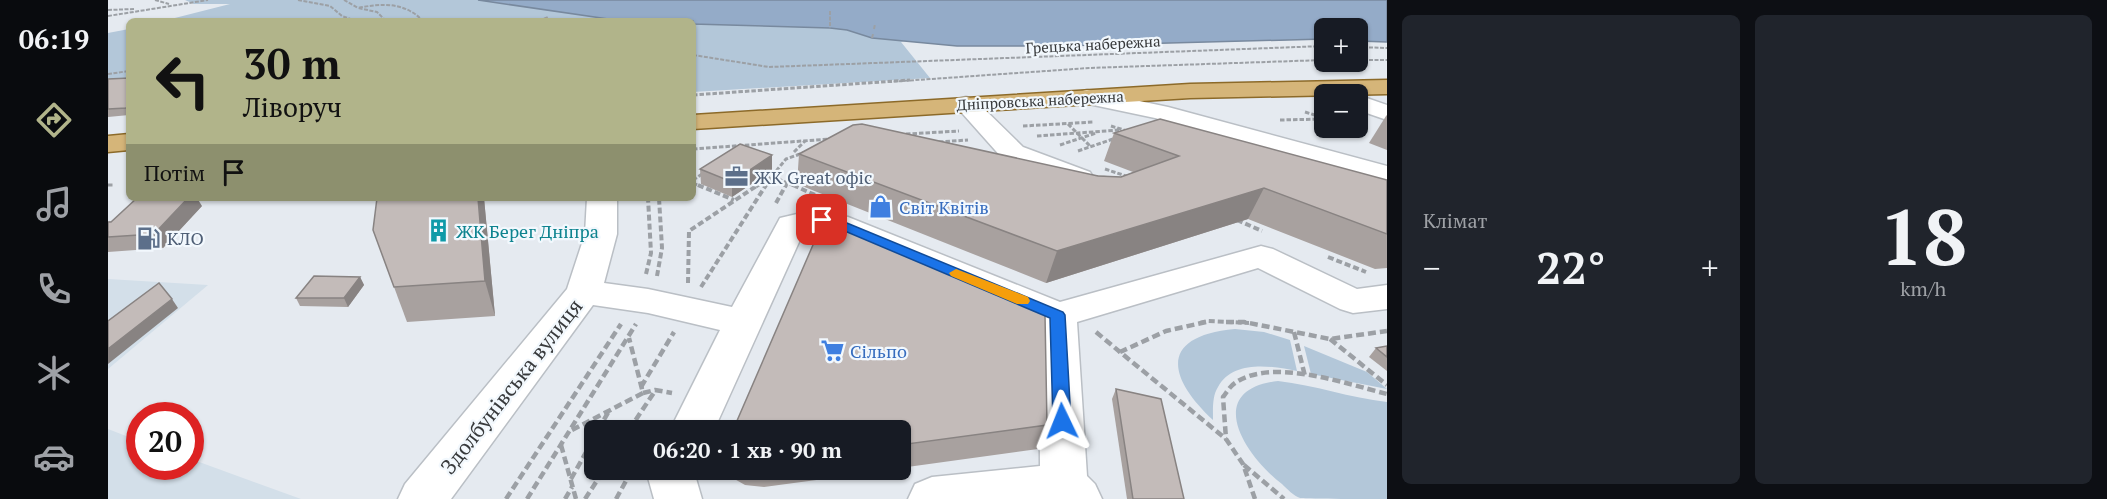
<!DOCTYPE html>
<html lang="uk">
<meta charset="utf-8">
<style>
body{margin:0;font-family:"PT Serif",serif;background:#20242c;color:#f1f3f6;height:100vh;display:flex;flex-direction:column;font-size:22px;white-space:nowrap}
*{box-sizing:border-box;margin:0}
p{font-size:20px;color:#9ea1a6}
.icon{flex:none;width:33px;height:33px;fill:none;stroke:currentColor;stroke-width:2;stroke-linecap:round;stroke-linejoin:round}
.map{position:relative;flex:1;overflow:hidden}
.panel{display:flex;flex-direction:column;gap:15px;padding:15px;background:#0d0f14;width:720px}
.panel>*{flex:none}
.guide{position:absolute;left:18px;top:18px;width:570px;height:183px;border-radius:9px;box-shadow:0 2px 4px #0004;background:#b1b48a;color:#111;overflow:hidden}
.buttons{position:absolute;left:1206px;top:18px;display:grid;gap:12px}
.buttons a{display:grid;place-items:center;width:54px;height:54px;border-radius:9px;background:#171b24;box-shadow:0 2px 4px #0004;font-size:30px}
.speed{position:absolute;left:18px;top:402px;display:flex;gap:12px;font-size:30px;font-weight:700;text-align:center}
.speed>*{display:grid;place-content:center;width:78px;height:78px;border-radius:50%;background:#171b24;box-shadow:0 2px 4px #0004;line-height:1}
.speed .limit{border:9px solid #d22;background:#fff;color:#111}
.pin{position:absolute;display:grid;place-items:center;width:51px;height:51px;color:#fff;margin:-26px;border-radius:12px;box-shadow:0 3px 9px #0006}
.me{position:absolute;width:66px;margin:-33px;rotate:358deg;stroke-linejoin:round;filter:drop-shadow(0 0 4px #0008)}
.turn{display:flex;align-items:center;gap:21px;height:126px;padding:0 18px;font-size:27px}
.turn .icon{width:78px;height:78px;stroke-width:2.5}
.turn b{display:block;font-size:42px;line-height:51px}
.then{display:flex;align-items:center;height:57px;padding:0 18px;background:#0003;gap:12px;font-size:22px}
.big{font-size:45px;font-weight:600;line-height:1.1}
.panel .widget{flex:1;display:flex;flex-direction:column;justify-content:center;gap:9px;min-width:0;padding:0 21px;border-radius:9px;background:#20242c}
.panel .dial{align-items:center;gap:0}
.dial b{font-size:78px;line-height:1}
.heat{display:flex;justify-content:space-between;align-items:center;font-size:33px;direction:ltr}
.panel .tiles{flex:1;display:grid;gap:15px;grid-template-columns:repeat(2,1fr)}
.trip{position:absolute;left:476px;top:420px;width:327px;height:60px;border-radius:9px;background:#171b24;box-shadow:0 2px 4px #0004;font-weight:600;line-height:60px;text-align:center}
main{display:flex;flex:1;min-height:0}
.tab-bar{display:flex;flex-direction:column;width:108px;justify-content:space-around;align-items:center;background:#090b0e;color:#9ea1a6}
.tab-bar .icon{width:42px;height:42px}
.tab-bar .active{color:#b1b48a}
.tab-bar b{font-size:27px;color:#f1f3f6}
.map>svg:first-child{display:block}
</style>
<main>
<nav class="tab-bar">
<b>06:19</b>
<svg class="icon active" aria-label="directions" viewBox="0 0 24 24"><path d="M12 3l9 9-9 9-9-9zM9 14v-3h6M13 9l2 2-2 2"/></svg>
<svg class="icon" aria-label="music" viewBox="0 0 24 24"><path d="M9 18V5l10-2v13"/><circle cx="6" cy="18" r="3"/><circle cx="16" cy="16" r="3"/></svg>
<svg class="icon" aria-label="phone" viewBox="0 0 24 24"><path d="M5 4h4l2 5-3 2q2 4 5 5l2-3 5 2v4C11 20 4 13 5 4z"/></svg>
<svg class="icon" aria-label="climate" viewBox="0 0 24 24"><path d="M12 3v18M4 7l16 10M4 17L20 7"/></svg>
<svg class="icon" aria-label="car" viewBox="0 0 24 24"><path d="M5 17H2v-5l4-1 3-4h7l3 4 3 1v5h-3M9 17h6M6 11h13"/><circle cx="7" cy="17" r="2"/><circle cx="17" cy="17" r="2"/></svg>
</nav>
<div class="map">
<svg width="1279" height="499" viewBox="0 0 1279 499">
<rect width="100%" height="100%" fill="#e5eaf0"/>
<g fill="#d3dfe9">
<polygon points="0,279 100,285 0,369"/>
<polygon points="0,429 31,441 32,466 82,466 83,459 193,499 0,499"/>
</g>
<g fill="#b3c7d9">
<polygon points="77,0 624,0 831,33 793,42 822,78 585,92 585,21 55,21 122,4 86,4"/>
<polygon points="21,29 21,78 0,79 0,33"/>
<path d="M1127,329L1156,332L1182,340L1189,371C1165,366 1125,359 1110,387C1104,396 1105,410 1105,420C1058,376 1052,336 1127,329Z"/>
<polygon points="1196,346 1259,372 1279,389 1203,374"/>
<path d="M1170,381C1207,385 1242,398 1279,402V499C1264,499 1201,499 1192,498C1186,496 1179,489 1174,484C1137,456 1094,390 1170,381Z"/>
</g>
<polygon fill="#94abc8" stroke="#78899e" stroke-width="1.5" points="370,0 1279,0 1279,42 1250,41 1250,28 1216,28 1216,39 950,46 849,46 764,38 739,30 722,28 585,24 585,21 507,20"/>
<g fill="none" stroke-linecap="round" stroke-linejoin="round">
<defs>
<g id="minor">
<polygon points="979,90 1060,107 1279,166 1279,182 1047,118 971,102 967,97 971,92"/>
<polygon points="1250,95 1279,105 1279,120 1250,110"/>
<polygon points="858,97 866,99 915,147 982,172 986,178 982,184 972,187 895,159 846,104 850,99"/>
<polygon points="479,198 509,198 509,234 496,283 540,289 624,307 672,218 706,210 740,217 952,302 1153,246 1165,249 1249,289 1279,285 1279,309 1245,313 1232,309 1150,268 969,322 979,476 987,484 994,499 800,499 807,484 824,477 932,466 931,322 718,231 706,229 696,231 606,430 562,430 612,330 540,313 485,305 343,499 290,499 297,484 459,289 477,234"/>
<polygon points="542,470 589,470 587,475 594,499 546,499 539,474"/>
</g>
<g id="major">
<polygon points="1279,80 1279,94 1082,98 585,129 585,115 1082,84"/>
<polygon points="21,134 21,150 0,152 0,136"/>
</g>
</defs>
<use href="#minor" stroke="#babfc5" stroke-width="3"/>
<use href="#major" stroke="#8c6a29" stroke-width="3"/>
<g stroke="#9ca0a5" stroke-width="2" stroke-dasharray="4 1.5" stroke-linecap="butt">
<polyline points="47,0 61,4"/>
<polyline points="190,0 222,6 234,16 248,21"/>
<polyline points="236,0 250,8"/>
<polyline points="0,10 26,9"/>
<polyline points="722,11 722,28"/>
<polyline points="0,16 100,0"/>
<path d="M278,21L269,12L250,8C274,3 297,2 315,21"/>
<polyline points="431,21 440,17"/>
<polyline points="766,29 767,24"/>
<polyline points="764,38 765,34"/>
<polyline points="1250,47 1279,48"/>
<polyline points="585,55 661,67 1216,46"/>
<polyline points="1250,60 1279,60"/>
<polyline points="0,74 21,71"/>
<polyline points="780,82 981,68 1216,60"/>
</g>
<g stroke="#9ca0a5" stroke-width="3" stroke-dasharray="4.5 2" stroke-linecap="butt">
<polyline points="585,95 802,80"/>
<polyline points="1197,112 1213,117"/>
<polyline points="1172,120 1216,119"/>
<polyline points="960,124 982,146"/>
<polyline points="915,126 985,122"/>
<polyline points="1003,126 1019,131"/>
<polyline points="1241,128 1249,130"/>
<polyline points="798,134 851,131"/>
<polyline points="929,136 1011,130"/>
<polyline points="1227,136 1258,129"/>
<polyline points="831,142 860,140"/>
<polyline points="952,145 988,133"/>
<polyline points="585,149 722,139"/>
<polyline points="970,151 1008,138"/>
<polyline points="686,152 697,141"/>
<polyline points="997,169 1021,177"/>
<polyline points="585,180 594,174"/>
<polyline points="585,183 594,187"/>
<polyline points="0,185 6,185"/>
<polyline points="648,187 664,176 678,159 698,152"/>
<polyline points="657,187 664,176 688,187"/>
<polyline points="677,187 679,184"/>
</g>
<g stroke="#9ca0a5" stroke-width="4" stroke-dasharray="6 3" stroke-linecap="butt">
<polyline points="590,185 626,200"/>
<polyline points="685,185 707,195"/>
<polyline points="668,203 678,185"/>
<polyline points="1129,220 1154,231"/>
<polyline points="1220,257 1258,272"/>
<polyline points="538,274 543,253 540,198"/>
<polyline points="549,276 554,248 551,198"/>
<polyline points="580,283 581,231 650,185"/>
<polyline points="593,287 658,185"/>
<polyline points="1092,323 1100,321 1141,323"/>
</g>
<g stroke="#9ca0a5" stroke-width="4.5" stroke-dasharray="8 4" stroke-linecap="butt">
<polyline points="1098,322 1058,331 1012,352 1118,439"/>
<polyline points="1118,322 1136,322 1222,339 1279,331"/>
<polyline points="988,332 1012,352"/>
<polyline points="1186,332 1197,376"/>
<polyline points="1222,339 1279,385"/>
<polyline points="533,387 566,332"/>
<polyline points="535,393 547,390 564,393"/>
<polyline points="464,430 535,393 521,338"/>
<polyline points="490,430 501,411"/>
<polyline points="521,430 547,391"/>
<polyline points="543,430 549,420"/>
<polyline points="453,445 468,499"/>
<polyline points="1136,465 1176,499"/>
<polyline points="463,479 486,438"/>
<polyline points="398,499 513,324"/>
<polyline points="419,499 528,324"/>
<polyline points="457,499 464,487"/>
<polyline points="477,499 496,470"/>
<polyline points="508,499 524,470"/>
<path d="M1147,499L1135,464L1118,439L1115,397C1119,392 1122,386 1127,383C1164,357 1239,384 1279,394"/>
</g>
<use href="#minor" fill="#fff" fill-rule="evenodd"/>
<use href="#major" fill="#d5b579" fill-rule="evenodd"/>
</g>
<g fill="#a8a19f">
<polygon points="21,78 21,115 0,117 0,79"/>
<polygon points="1279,115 1279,150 1261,143 1278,116"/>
<polygon points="1006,133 1279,180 1279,268 1267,269 1140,219 938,283 689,184 691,154 1013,177 1025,172 996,161"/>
<polygon points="664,155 664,170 624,197 593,184 592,169"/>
<polygon points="376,198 387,316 299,322 286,287"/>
<polygon points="94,206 55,248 0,252 0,222"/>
<polygon points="252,277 256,285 240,307 192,306 188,298"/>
<polygon points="1279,346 1279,371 1261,357 1268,348"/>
<polygon points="1008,389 1076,499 1019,499 1004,399"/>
<polygon points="939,425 930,449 792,468 792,430"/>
<polygon points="622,470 783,470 656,487 637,485 623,477"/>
</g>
<g fill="#888382">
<polygon points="21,105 21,114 18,108"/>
<polygon points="664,155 664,170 624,197 624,182"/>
<polygon points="1156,188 1140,219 938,283 949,251"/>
<polygon points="80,198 89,198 94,206 55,248 46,234"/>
<polygon points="370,198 376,198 387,316 377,281"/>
<polygon points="252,277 256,285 240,307 236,298"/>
<polygon points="64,299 70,308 0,364 0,349"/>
</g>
<g fill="#c3bbb9" stroke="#888382" stroke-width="1.5">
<polygon points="21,78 21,105 18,108 0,109 0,79"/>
<polygon points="1052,119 1279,180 1279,234 1156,188 949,251 691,154 745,125 754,124 990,176 1013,177 1071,156 1006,133"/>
<polygon points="632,144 664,155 624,182 592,169"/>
<polygon points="29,198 80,198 46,234 0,237 0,222 3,222"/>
<polygon points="269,198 370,198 377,281 286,287 265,230"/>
<polygon points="722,227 736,228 748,231 937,315 939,425 792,445 792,430 625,430 711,231"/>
<polygon points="206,276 252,277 236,298 188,298"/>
<polygon points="51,283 64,299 0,349 0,321"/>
<polygon points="1279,346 1279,357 1268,348"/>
<polygon points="1008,389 1053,399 1076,499 1025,499"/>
</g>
<polygon fill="#1a73e8" stroke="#114b97" stroke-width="1.5" points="714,216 734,221 955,312 957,315 963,421 960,426 954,428 947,426 945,421 942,318 725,226 709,222 708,220"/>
<polygon fill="#f59e0b" points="848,269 920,297 922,301 920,304 909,304 843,276 841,273"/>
<defs>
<symbol id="office-bare" viewBox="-9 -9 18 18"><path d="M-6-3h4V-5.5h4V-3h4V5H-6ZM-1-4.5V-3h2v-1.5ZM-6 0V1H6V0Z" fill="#5c6f8a" stroke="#f2f8fd" stroke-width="2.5" paint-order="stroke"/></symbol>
<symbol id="shop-bare" viewBox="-9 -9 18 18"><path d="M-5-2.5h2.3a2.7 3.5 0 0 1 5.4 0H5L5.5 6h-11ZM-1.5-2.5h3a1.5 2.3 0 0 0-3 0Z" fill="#3f7fe0" stroke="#f2f8fd" stroke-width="2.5" paint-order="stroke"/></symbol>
<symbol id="building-bare" viewBox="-9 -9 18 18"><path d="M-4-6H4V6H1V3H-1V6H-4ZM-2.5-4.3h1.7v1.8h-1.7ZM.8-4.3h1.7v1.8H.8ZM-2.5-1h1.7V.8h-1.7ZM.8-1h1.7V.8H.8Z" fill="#0f9aa8" stroke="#f2f8fd" stroke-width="2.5" paint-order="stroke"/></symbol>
<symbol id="fuel-bare" viewBox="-9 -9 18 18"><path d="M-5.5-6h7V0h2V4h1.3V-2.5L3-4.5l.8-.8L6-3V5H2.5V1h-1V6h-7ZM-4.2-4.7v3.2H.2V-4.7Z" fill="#5c6f8a" stroke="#f2f8fd" stroke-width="2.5" paint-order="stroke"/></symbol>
<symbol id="supermarket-bare" viewBox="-9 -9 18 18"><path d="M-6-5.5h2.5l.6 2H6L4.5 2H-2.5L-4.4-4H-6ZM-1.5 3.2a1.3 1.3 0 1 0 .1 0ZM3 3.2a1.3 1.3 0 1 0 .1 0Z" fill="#3f7fe0" stroke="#f2f8fd" stroke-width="2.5" paint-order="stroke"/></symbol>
</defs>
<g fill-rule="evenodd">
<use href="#office-bare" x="612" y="160" width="33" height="33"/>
<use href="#shop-bare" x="756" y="190" width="33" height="33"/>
<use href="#building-bare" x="314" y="214" width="33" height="33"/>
<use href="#fuel-bare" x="24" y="222" width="33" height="33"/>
<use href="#supermarket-bare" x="708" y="334" width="33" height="33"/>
</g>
<g text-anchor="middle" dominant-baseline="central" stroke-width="4.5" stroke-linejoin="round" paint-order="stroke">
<g font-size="15" fill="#383a3c" stroke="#f2f8fd">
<text transform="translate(985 44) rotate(-3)">Грецька набережна</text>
<text transform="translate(932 100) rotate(-3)">Дніпровська набережна</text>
</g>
<g font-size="18" fill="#4e5e75" stroke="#f2f8fd" text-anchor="start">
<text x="646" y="177">ЖК Great офіс</text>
<text x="59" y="238">КЛО</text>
</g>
<g font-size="18" fill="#366cbe" stroke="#f2f8fd" text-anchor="start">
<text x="791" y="207">Світ Квітів</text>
<text x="742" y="351">Сільпо</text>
</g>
<g font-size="18" fill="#0d838f" stroke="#f2f8fd" text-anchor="start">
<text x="348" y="231">ЖК Берег Дніпра</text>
</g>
<g font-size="21" fill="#383a3c" stroke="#f2f8fd">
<text transform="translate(403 386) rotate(-52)">Здолбунівська вулиця</text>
</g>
</g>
</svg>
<div class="buttons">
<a>+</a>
<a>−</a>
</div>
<div class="speed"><div class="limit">20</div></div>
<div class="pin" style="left:714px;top:220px;background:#d93025"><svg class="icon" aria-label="arrive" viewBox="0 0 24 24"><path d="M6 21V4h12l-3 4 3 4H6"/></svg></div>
<svg class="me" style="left:954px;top:421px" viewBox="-20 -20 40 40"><path d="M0-17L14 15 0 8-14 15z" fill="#1a73e8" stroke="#fff" stroke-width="4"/></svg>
<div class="trip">06:20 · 1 хв · 90 m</div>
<div class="guide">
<div class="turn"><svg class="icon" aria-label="left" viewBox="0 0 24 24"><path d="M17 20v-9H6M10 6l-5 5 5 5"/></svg><div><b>30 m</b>Ліворуч</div></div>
<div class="then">Потім<svg class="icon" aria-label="arrive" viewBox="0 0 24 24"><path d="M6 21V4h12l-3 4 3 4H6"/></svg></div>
</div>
</div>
<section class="panel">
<div class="tiles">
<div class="widget"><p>Клімат</p>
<div class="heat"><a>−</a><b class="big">22°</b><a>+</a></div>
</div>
<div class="widget dial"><b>18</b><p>km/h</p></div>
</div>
</section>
</main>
